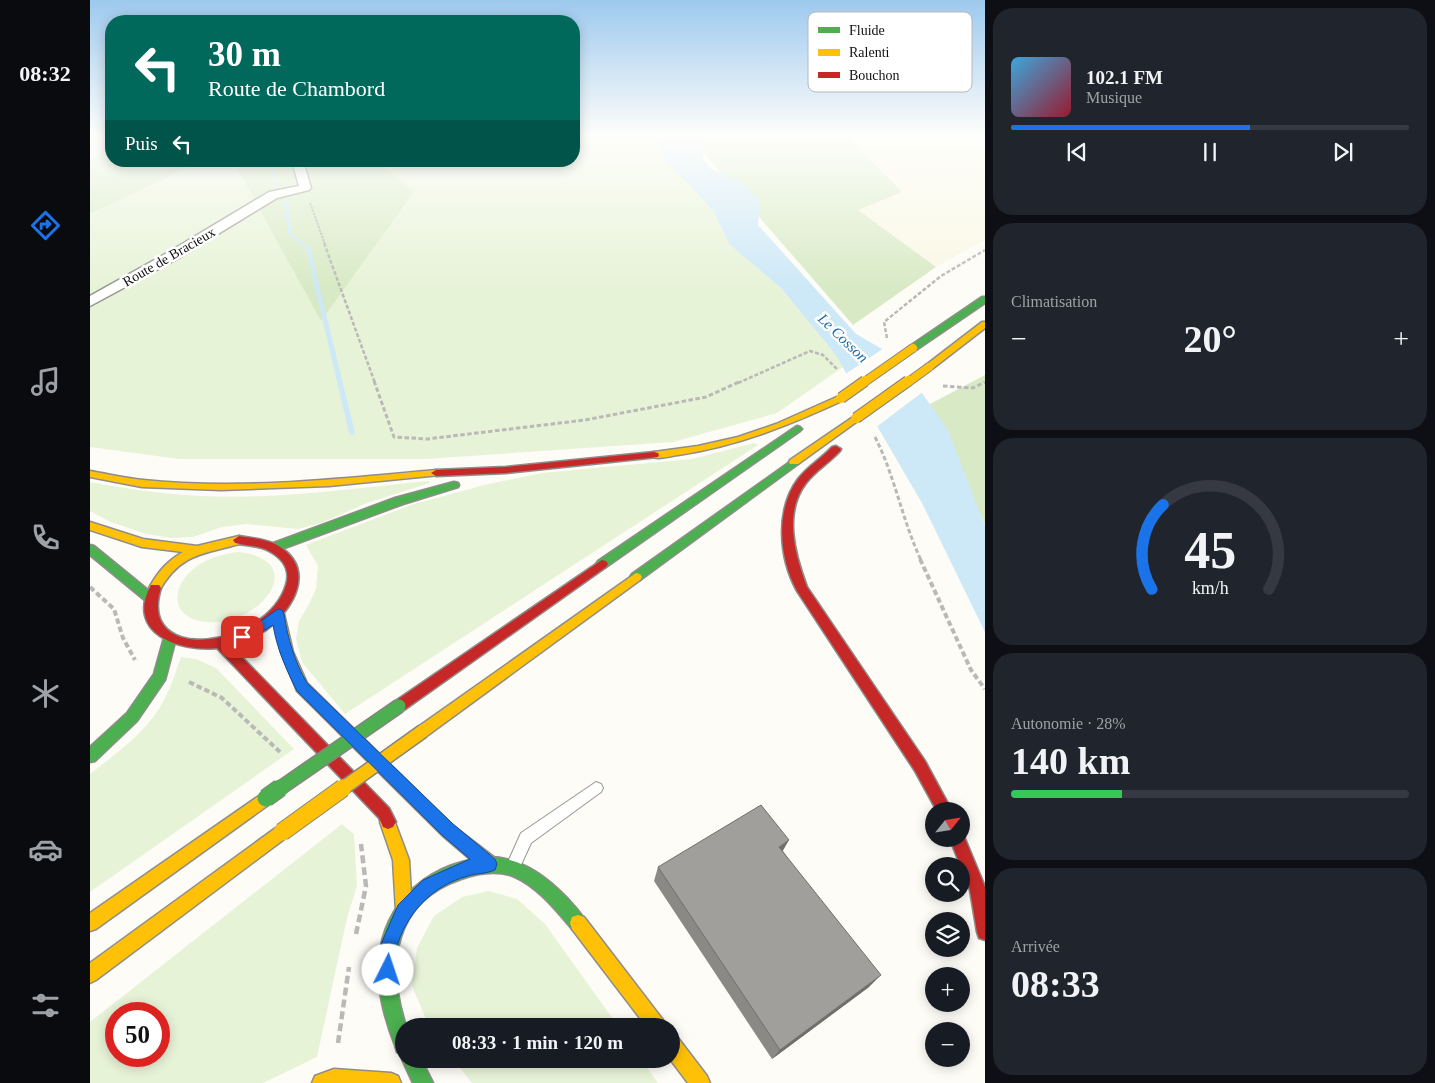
<!DOCTYPE html>
<html lang="fr">
<meta charset="utf-8">
<style>
body{margin:0;font-family:"Times New Roman",serif;background:#20242c;color:#f1f3f6;height:100vh;display:flex;flex-direction:column;font-size:19px;white-space:nowrap}
*{box-sizing:border-box;margin:0}
p{font-size:16px;color:#9ea1a6}
.icon{flex:none;width:28px;height:28px;fill:none;stroke:currentColor;stroke-width:2;stroke-linecap:round;stroke-linejoin:round}
.map{position:relative;flex:1;overflow:hidden}
.details{display:flex;flex-direction:column;gap:8px;padding:8px;background:#0d0f14;width:450px}
.details>*{flex:none}
.banner{position:absolute;left:15px;top:15px;width:475px;height:152px;border-radius:20px;box-shadow:0 2px 12px #0003;background:#00695c;color:#fff;overflow:hidden}
.needle{width:32px;rotate:60deg}
.buttons{position:absolute;left:835px;top:802px;display:grid;gap:10px}
.buttons a{display:grid;place-items:center;width:45px;height:45px;border-radius:50%;background:#171b24;box-shadow:0 2px 12px #0003;font-size:25px}
.speed{position:absolute;left:15px;top:1002px;display:flex;gap:10px;font-size:25px;font-weight:700;text-align:center}
.speed>*{display:grid;place-content:center;width:65px;height:65px;border-radius:50%;background:#171b24;box-shadow:0 2px 12px #0003;line-height:1}
.speed .limit{border:8px solid #d22;background:#fff;color:#111}
.pin{position:absolute;display:grid;place-items:center;width:42px;height:42px;color:#fff;margin:-21px;border-radius:10px;box-shadow:0 2px 8px #0006}
.me{position:absolute;width:55px;margin:-28px;rotate:4deg;stroke-linejoin:round;filter:drop-shadow(0 0 4px #0008)}
.turn{display:flex;align-items:center;gap:18px;height:105px;padding:0 20px;font-size:22px}
.turn .icon{width:65px;height:65px;stroke-width:2.5}
.turn b{display:block;font-size:35px;line-height:42px}
.then{display:flex;align-items:center;height:48px;padding:0 20px;background:#0003;gap:10px;font-size:19px}
.big{font-size:38px;font-weight:700;line-height:1.1}
.details .tile{flex:1;display:flex;flex-direction:column;justify-content:center;gap:8px;min-width:0;padding:0 18px;border-radius:20px;background:#20242c}
.details .dial{align-items:center;gap:0}
.dial svg{height:130px;overflow:visible;fill:none;stroke:#363941;stroke-width:7;stroke-linecap:round;text-anchor:middle}
.dial text{fill:#f1f3f6;stroke:none}
.song{display:flex;align-items:center;gap:15px}
.cover{width:60px;height:60px;border-radius:8px;background:linear-gradient(135deg,hsl(200 70% 55%),hsl(350 70% 35%))}
.played{height:5px;border-radius:2px;background:linear-gradient(90deg,#1a73e8 60%,#363941 60%)}
.keys{display:flex;justify-content:space-around;direction:ltr}
.heat{display:flex;justify-content:space-between;align-items:center;font-size:28px;direction:ltr}
.charge{height:8px;border-radius:4px;background:linear-gradient(90deg,#34c759 28%,#363941 0)}
.trip{position:absolute;left:305px;top:1018px;width:285px;height:50px;border-radius:25px;background:#171b24;box-shadow:0 2px 12px #0003;font-weight:700;line-height:50px;text-align:center}
main{display:flex;flex:1;min-height:0}
.dock{display:flex;flex-direction:column;width:90px;justify-content:space-around;align-items:center;background:#090b0e;color:#9ea1a6}
.dock .icon{width:35px;height:35px}
.dock .active{color:#1a73e8}
.dock b{font-size:22px;color:#f1f3f6}
.map>svg:first-child{display:block}
</style>
<main>
<nav class="dock">
<b>08:32</b>
<svg class="icon active" aria-label="directions" viewBox="0 0 24 24"><path d="M12 3l9 9-9 9-9-9zM9 14v-3h6M13 9l2 2-2 2"/></svg>
<svg class="icon" aria-label="music" viewBox="0 0 24 24"><path d="M9 18V5l10-2v13"/><circle cx="6" cy="18" r="3"/><circle cx="16" cy="16" r="3"/></svg>
<svg class="icon" aria-label="phone" viewBox="0 0 24 24"><path d="M5 4h4l2 5-3 2q2 4 5 5l2-3 5 2v4C11 20 4 13 5 4z"/></svg>
<svg class="icon" aria-label="climate" viewBox="0 0 24 24"><path d="M12 3v18M4 7l16 10M4 17L20 7"/></svg>
<svg class="icon" aria-label="car" viewBox="0 0 24 24"><path d="M5 17H2v-5l4-1 3-4h7l3 4 3 1v5h-3M9 17h6M6 11h13"/><circle cx="7" cy="17" r="2"/><circle cx="17" cy="17" r="2"/></svg>
<svg class="icon" aria-label="filters" viewBox="0 0 24 24"><path d="M4 7h16M4 17h16"/><circle cx="9" cy="7" r="2"/><circle cx="15" cy="17" r="2"/></svg>
</nav>
<div class="map">
<svg width="895" height="1083" viewBox="0 0 895 1083">
<rect width="100%" height="100%" fill="#fdfcf7"/>
<polygon fill="#f5f0f3" points="0,136 21,136 21,149 0,159"/>
<polygon fill="#f9f7e4" points="757,136 895,136 895,240 846,267 768,210 811,192"/>
<g fill="#e7f3d7" fill-rule="evenodd">
<polygon points="484,136 566,136 574,158 623,211 640,245 691,288 745,354 753,367 687,413 583,442 336,459 89,459 0,447 0,214 113,161 143,161 231,320 324,192 288,161 484,161"/>
<polygon points="664,443 668,445 255,714 212,662 206,639 209,621 218,606 226,589 228,566 216,545 321,505 394,485 452,473 602,459"/>
<path d="M339,481L340,483L277,503L231,523L208,529L156,524L132,527L103,537L82,538L56,534L21,522L0,511V482C37,489 73,494 110,496C186,500 263,488 339,481Z"/>
<path d="M149,552C222,561 169,627 117,622C79,619 80,586 106,567C119,557 134,554 149,552Z"/>
<path d="M91,657L106,659L126,668L204,749L0,892V774C27,753 58,731 74,700C81,687 86,671 91,657Z"/>
<path d="M252,824L264,834L267,886L257,918L227,1057L173,1083H0V1022ZM26,1014H69V1056H26Z"/>
<polygon points="399,891 427,899 455,924 528,1026 339,1026 322,986 327,948 344,916 372,897"/>
<polygon points="363,1059 551,1059 568,1083 382,1083"/>
</g>
<g fill="#d8eac5">
<polygon points="599,136 757,136 812,192 768,210 846,267 763,325"/>
<polygon points="21,149 21,161 113,161 0,214 0,159"/>
<polygon points="143,161 288,161 324,192 231,321"/>
<polygon points="895,375 895,525 840,404"/>
</g>
<polygon fill="#cde8f7" points="566,136 610,136 616,142 612,158 621,169 647,179 670,200 668,225 766,334 792,349 832,393 858,430 895,526 895,632 832,503 745,354 691,288 640,245 623,211 574,158"/>
<polygon fill="#fdfcf7" points="794,348 834,391 785,428 754,375"/>
<g fill="none" stroke-linecap="round" stroke-linejoin="round">
<g fill="#cde8f7" fill-rule="evenodd">
<polygon points="177,161 181,161 190,187 187,186"/>
<polygon points="196,200 198,201 202,234 220,248 265,433 264,434 262,435 259,433 216,249 198,234 194,201"/>
</g>
<defs>
<polygon id="lane" points="506,782 511,784 513,788 511,792 441,843 430,867 425,869 420,867 418,862 431,833"/>
<polygon id="street" points="202,161 213,161 221,188 219,190 187,198 87,259 0,306 0,296 77,253 179,192 209,186"/>
<g id="fast">
<polygon points="892,297 895,297 895,303 826,350 820,350 820,346"/>
<polygon points="707,426 710,427 712,429 710,431 516,567 508,567 506,564 508,561"/>
<polygon points="704,459 709,462 708,464 550,580 542,580 540,577 542,574"/>
<polygon points="364,482 368,483 369,485 368,487 313,504 189,550 185,551 179,547 181,544 305,498"/>
<polygon points="0,545 4,546 64,595 66,598 64,601 56,601 0,555"/>
<polygon points="80,633 84,634 86,638 75,680 47,721 5,761 0,762 0,747 37,713 64,674 74,638 76,634"/>
<path d="M399,857C430,857 456,876 477,898C484,906 492,913 496,923L494,929L488,931L482,929C466,910 447,886 423,876C406,870 388,873 371,879C303,902 296,965 316,1026H314V1059H331L343,1083H323L312,1059L314,1054L307,1052L305,1045C297,1025 291,1004 289,982C284,911 330,864 399,857Z"/>
</g>
<g id="slow">
<polygon points="892,322 895,322 895,328 842,369 836,369 836,365"/>
<path d="M751,395L756,398L754,400C700,425 648,446 588,455C580,456 565,461 559,455L564,452L608,446L648,437L686,424Z"/>
<polygon points="766,415 769,416 769,420 708,464 700,464 699,462 700,460"/>
<path d="M346,470L350,471L351,473L350,475L239,486L131,490L52,487L0,477V471C18,474 35,478 53,480C150,490 249,479 346,470Z"/>
<path d="M0,522L53,539L107,546L149,536L155,540L153,543C115,554 91,552 69,591H61L59,588C68,572 77,561 93,552L52,547L0,530Z"/>
<polygon points="546,573 550,574 552,577 550,580 338,735 333,737 328,735 326,731 328,727"/>
<polygon points="188,609 192,611 194,614 203,652 217,683 362,825 405,858 407,864 405,870 399,872 393,870 352,835 207,691 191,652 182,614 184,611"/>
<polygon points="176,791 181,793 183,798 181,803 6,929 0,931 0,913"/>
<polygon points="298,815 303,817 319,860 322,911 320,917 314,919 308,917 306,911 303,860 290,822 293,817"/>
<polygon points="192,825 197,827 200,832 197,837 6,980 0,983 0,963 187,827"/>
<polygon points="488,915 494,917 573,1020 576,1026 556,1026 482,929 480,923 482,917"/>
<polygon points="581,1036 588,1038 617,1076 620,1083 598,1083 580,1059"/>
<polygon points="244,1069 301,1073 308,1076 311,1083 222,1083 225,1076"/>
</g>
<g id="jam">
<path d="M746,446L751,449L750,451C739,463 725,471 716,483C693,513 705,555 717,587L835,761L862,811H847L825,771L707,591C689,558 685,510 708,479C717,467 732,458 742,447Z"/>
<polygon points="564,452 568,453 569,455 568,457 416,473 346,476 341,473 346,470 416,467"/>
<path d="M149,536C161,538 176,539 187,545C227,568 204,609 176,630C165,637 152,642 140,645L299,808L306,822L303,827L298,829L293,827L289,818L127,648C89,652 35,633 61,585H69L71,588C46,666 177,648 196,585C201,569 192,558 179,551C169,545 156,546 145,543L143,540Z"/>
<polygon points="512,560 516,561 518,564 516,567 314,710 309,712 304,710 302,706 304,702"/>
<polygon points="871,833 873,834 895,887 895,940 889,938 887,932 880,890 860,839 871,839"/>
</g>
</defs>
<use href="#lane" stroke="#979795" stroke-width="2"/>
<use href="#street" stroke="#979795" stroke-width="3"/>
<use href="#fast" stroke="#8e8d8b" stroke-width="3"/>
<use href="#slow" stroke="#8e8d8b" stroke-width="3"/>
<use href="#jam" stroke="#8e8d8b" stroke-width="3"/>
<polyline stroke="#b9b9b8" stroke-width="2" stroke-dasharray="2.5 1" stroke-linecap="butt" points="220,203 235,244"/>
<g stroke="#b9b9b8" stroke-width="2.5" stroke-dasharray="4 2" stroke-linecap="butt">
<polyline points="234,243 285,383"/>
<polyline points="797,338 794,322 851,276 895,250"/>
<polyline points="648,383 720,351 733,355 748,370"/>
</g>
<g stroke="#b9b9b8" stroke-width="3" stroke-dasharray="4.5 2.5" stroke-linecap="butt">
<polyline points="284,381 304,437 337,439 495,420 616,397 651,381"/>
<polyline points="853,386 883,388 895,382"/>
<path d="M785,437C805,476 812,520 831,560"/>
</g>
<g stroke="#b9b9b8" stroke-width="4" stroke-dasharray="5.5 3" stroke-linecap="butt">
<polyline points="830,559 881,670 895,689"/>
<polyline points="0,587 24,609 33,638 45,660"/>
<polyline points="99,682 132,698 190,752"/>
</g>
<g stroke="#b9b9b8" stroke-width="4.5" stroke-dasharray="8 4" stroke-linecap="butt">
<polyline points="266,934 276,886 271,844"/>
<polyline points="248,1043 259,967"/>
</g>
<use href="#lane" fill="#fffffe" fill-rule="evenodd"/>
<use href="#street" fill="#fffffe" fill-rule="evenodd"/>
<use href="#fast" fill="#4caf50" fill-rule="evenodd"/>
<use href="#slow" fill="#ffc107" fill-rule="evenodd"/>
<use href="#jam" fill="#c62828" fill-rule="evenodd"/>
<defs>
<polyline id="fast-bridge-far1" points="189,789 309,706"/>
<polyline id="fast-bridge" points="176,798 190,788"/>
<g id="slow-bridge-far3">
<polyline points="773,383 823,348"/>
<polyline points="817,383 839,367"/>
</g>
<g id="slow-bridge-far2">
<polyline points="751,398 775,381"/>
<polyline points="766,418 818,381"/>
</g>
<polyline id="slow-bridge-far1" points="252,789 333,731"/>
<polyline id="slow-bridge" points="192,832 253,788"/>
</defs>
<use href="#fast-bridge-far1" stroke="#858482" stroke-width="16" stroke-linecap="butt"/>
<use href="#fast-bridge" stroke="#858482" stroke-width="19" stroke-linecap="butt"/>
<use href="#slow-bridge-far3" stroke="#858482" stroke-width="10" stroke-linecap="butt"/>
<use href="#slow-bridge-far2" stroke="#858482" stroke-width="12" stroke-linecap="butt"/>
<use href="#slow-bridge-far1" stroke="#858482" stroke-width="16" stroke-linecap="butt"/>
<use href="#slow-bridge" stroke="#858482" stroke-width="19" stroke-linecap="butt"/>
<use href="#fast-bridge-far1" stroke="#4caf50" stroke-width="13"/>
<use href="#fast-bridge" stroke="#4caf50" stroke-width="17"/>
<use href="#slow-bridge-far3" stroke="#ffc107" stroke-width="8"/>
<use href="#slow-bridge-far2" stroke="#ffc107" stroke-width="10"/>
<use href="#slow-bridge-far1" stroke="#ffc107" stroke-width="13"/>
<use href="#slow-bridge" stroke="#ffc107" stroke-width="17"/>
</g>
<polygon fill="#8a8986" points="693,851 779,987 682,1059 564,881 568,867"/>
<g fill="#716f6d">
<polygon points="699,840 691,854 689,847"/>
<polygon points="791,975 779,987 682,1059 690,1050"/>
</g>
<polygon fill="#a19f9c" stroke="#716f6d" points="671,805 699,840 689,847 791,975 690,1050 568,867"/>
<linearGradient id="sky" x2="0" y2="1"><stop stop-color="#9dc9ee"/><stop offset="0.47" stop-color="#fefefb"/><stop offset="1" stop-color="#fefefb" stop-opacity="0"/></linearGradient>
<rect width="895" height="288" fill="url(#sky)"/>
<path fill="#1a73e8" stroke="#114b97" d="M188,609L192,610L194,614C198,639 204,660 217,683L363,824L405,859L407,864L405,870C396,874 387,873 378,876C343,885 315,914 306,950C304,959 308,967 304,976L298,979L292,976L289,970L288,951L308,905L333,880L380,859L352,835L207,691C196,669 187,649 183,625L157,641H148L146,637L148,634L168,623Z"/>
<g text-anchor="middle" dominant-baseline="central" stroke-width="5" stroke-linejoin="round" paint-order="stroke">
<g font-size="14" fill="#111" stroke="#fff">
<text transform="translate(79 257) rotate(-30)">Route de Bracieux</text>
</g>
<g font-size="15" font-style="italic" fill="#1768a6" stroke="#fff">
<text transform="translate(753 338) rotate(44)">Le Cosson</text>
</g>
</g>
<rect x="718" y="12" width="164" height="80" rx="8" fill="#fff" stroke="#b8b8b8" stroke-width="1"/>
<rect x="728" y="27" width="22" height="6" fill="#4caf50"/>
<rect x="728" y="49" width="22" height="7" fill="#ffc107"/>
<rect x="728" y="72" width="22" height="6" fill="#c62828"/>
<g font-size="14" fill="#111">
<text x="759" y="35">Fluide</text>
<text x="759" y="57">Ralenti</text>
<text x="759" y="80">Bouchon</text>
</g>
</svg>
<div class="buttons">
<a><svg class="needle" viewBox="-14 -14 28 28"><path d="M0-13l5 13h-10z" fill="#e53935"/><path d="M0 13l5-13h-10z" fill="#9ea1a6"/></svg></a>
<a><svg class="icon" aria-label="search" viewBox="0 0 24 24"><circle cx="10" cy="10" r="6"/><path d="M15 15l6 6"/></svg></a>
<a><svg class="icon" aria-label="layers" viewBox="0 0 24 24"><path d="M12 4l9 5-9 5-9-5zM3 14l9 5 9-5"/></svg></a>
<a>+</a>
<a>−</a>
</div>
<div class="speed"><div class="limit">50</div></div>
<div class="pin" style="left:152px;top:637px;background:#d93025"><svg class="icon" aria-label="arrive" viewBox="0 0 24 24"><path d="M6 21V4h12l-3 4 3 4H6"/></svg></div>
<svg class="me" style="left:298px;top:970px" viewBox="-20 -20 40 40"><circle r="19" fill="#fff"/><path d="M0-13L10 11 0 6-10 11z" fill="#1a73e8"/></svg>
<div class="trip">08:33 · 1 min · 120 m</div>
<div class="banner">
<div class="turn"><svg class="icon" aria-label="left" viewBox="0 0 24 24"><path d="M17 20v-9H6M10 6l-5 5 5 5"/></svg><div><b>30 m</b>Route de Chambord</div></div>
<div class="then">Puis<svg class="icon" aria-label="left" viewBox="0 0 24 24"><path d="M17 20v-9H6M10 6l-5 5 5 5"/></svg></div>
</div>
</div>
<section class="details">
<div class="tile">
<div class="song"><i class="cover"></i><div><b>102.1 FM</b><p>Musique</p></div></div>
<div class="played"></div>
<div class="keys"><svg class="icon" aria-label="previous" viewBox="0 0 24 24"><path d="M18 5L8 12l10 7zM5 5v14"/></svg><svg class="icon" aria-label="pause" viewBox="0 0 24 24"><path d="M8 5v14M16 5v14"/></svg><svg class="icon" aria-label="next" viewBox="0 0 24 24"><path d="M6 5l10 7-10 7zM19 5v14"/></svg></div>
</div>
<div class="tile"><p>Climatisation</p>
<div class="heat"><a>−</a><b class="big">20°</b><a>+</a></div>
</div>
<div class="tile dial"><svg viewBox="0 0 100 80">
<path d="M14 69A42 42 0 1 1 86 69"/>
<path d="M14 69A42 42 0 0 1 21 17" stroke="#1a73e8"/>
<text x="50" y="56" font-size="32" font-weight="700">45</text>
<text x="50" y="72" font-size="11">km/h</text>
</svg></div>
<div class="tile"><p>Autonomie · 28%</p><b class="big">140 km</b><div class="charge"></div></div>
<div class="tile"><p>Arrivée</p><b class="big">08:33</b></div>
</section>
</main>
